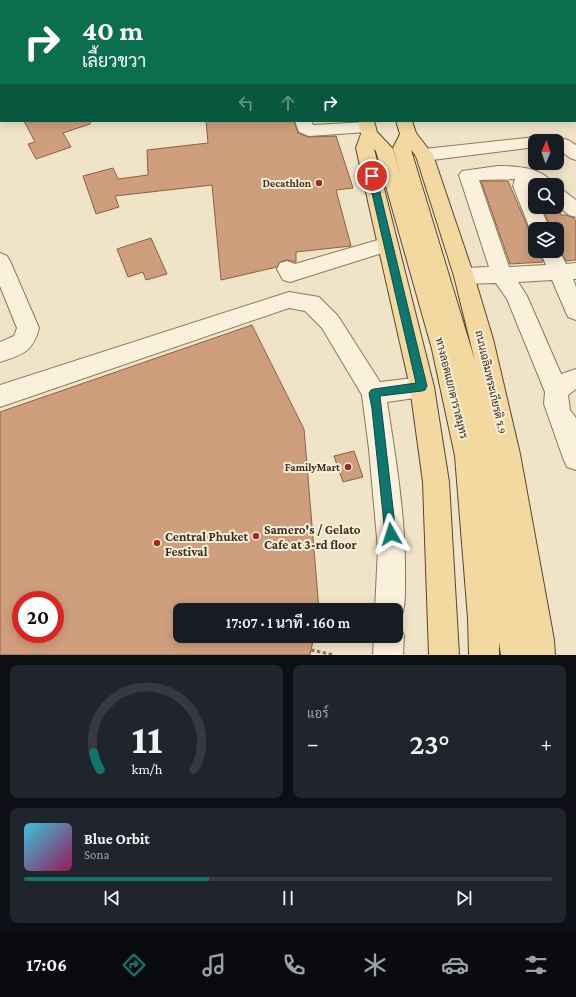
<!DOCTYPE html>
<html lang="th">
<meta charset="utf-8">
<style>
body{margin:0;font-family:"Crimson Pro",Sarabun,serif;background:#20242c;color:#f1f3f6;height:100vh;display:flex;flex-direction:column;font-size:15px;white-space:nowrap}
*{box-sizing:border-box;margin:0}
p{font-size:13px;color:#9ea1a6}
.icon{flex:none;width:22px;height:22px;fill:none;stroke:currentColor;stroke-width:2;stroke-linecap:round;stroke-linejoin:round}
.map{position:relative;height:655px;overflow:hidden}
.panel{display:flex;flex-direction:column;gap:10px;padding:10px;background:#0d0f14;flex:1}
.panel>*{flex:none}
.top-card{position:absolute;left:0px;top:0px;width:576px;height:122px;box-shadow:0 2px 10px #0003;background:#0b6e4f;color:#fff;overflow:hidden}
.needle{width:26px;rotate:2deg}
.controls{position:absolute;left:528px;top:134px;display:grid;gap:8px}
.controls a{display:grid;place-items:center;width:36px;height:36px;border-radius:8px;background:#171b24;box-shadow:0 2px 10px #0003;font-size:20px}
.speed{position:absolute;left:12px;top:591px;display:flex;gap:8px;font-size:20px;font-weight:700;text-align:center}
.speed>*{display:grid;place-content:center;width:52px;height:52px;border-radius:50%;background:#171b24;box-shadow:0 2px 10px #0003;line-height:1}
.speed .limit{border:6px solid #d22;background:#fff;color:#111}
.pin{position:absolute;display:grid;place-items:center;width:34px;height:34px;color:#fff;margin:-17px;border:2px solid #fff;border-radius:50%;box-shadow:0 1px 4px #0007}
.me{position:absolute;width:44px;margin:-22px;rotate:354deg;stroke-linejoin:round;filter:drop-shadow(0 0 3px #0008)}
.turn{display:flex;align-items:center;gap:14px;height:84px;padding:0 16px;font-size:18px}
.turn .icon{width:52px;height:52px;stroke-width:2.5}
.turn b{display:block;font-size:28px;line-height:34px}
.lanes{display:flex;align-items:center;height:38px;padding:0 16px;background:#0003;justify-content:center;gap:20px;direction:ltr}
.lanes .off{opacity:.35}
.big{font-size:30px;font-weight:600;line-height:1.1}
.panel .widget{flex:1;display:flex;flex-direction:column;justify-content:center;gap:6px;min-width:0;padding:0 14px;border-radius:8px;background:#20242c}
.panel .dial{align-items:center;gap:0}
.dial svg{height:104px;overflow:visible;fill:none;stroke:#363941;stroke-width:7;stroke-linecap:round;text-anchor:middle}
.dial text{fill:#f1f3f6;stroke:none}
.song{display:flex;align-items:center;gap:12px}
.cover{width:48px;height:48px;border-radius:6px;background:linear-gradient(135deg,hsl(190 70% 55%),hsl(330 70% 35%))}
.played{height:4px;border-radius:2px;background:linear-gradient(90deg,#0f766e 35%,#363941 35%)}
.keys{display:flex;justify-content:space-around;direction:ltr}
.heat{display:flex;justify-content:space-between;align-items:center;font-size:22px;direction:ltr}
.panel .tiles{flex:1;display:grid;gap:10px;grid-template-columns:1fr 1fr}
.widget:last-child{grid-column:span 2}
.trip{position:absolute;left:173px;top:603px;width:230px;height:40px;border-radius:8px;background:#171b24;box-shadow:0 2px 10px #0003;font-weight:600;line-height:40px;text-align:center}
.menu{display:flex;height:64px;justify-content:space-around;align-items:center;background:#090b0e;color:#9ea1a6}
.menu .icon{width:28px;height:28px}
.menu .selected{color:#0f766e}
.menu b{font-size:18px;color:#f1f3f6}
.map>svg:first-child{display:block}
</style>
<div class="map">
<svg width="576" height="655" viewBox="0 0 576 655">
<rect width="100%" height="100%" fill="#f0e4c8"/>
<g fill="#cf9f7d" stroke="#8d5f41" fill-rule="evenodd">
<polygon points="24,121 90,121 90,124 63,133 71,147 36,159 28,144 35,142"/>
<polygon points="206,121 294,121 298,133 308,137 336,136 353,188 336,190 351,246 296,252 296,262 287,260 280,262 277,267 221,280 212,185 115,196 119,207 96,214 83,176 113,168 118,179 148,175 147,150 208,143"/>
<polygon points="481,181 508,181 529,230 535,236 535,251 539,251 543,262 510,264"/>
<polygon points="542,207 557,207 561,215 566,215 574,218 576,222 576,260 566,261 557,245 557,229 551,229"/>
<polygon points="151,238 167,274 146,280 143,272 128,277 117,249"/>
<path d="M252,325L304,429L319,610H180V636H314L310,655H0V412ZM21,600H55V634H21Z"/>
<polygon points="354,451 363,477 343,482 334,456"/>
</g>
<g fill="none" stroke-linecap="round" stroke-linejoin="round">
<defs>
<g id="minor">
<polygon points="295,121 311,121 313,125 367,122 373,123 375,127 373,131 367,132 309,136 299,132"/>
<polygon points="535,137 541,138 543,141 535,141 535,147 424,161 418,159 415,155 418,151 424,149"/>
<polygon points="557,137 568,140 576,145 576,160 570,158 557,148 557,141 549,141 551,138"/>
<path d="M498,166C517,166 543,167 554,185H535V187L532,184L535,195V207H540L550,229H535V235L530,229L513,186L515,179L479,180L509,267L546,265L540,251H557V246L566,264L576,263V279H573L576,287V320L568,317L552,280L518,282L527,296L561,374L576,369V389L568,395L570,410L576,418V470L567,467L563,458L544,404L545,392L507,299L496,283L464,284L457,282L454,276L457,270L464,268L489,267L459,175L462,171Z"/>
<polygon points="557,190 564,191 576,200 576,217 569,215 557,205"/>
<polygon points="388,237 395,239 398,244 395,249 290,282 283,280 277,269 280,263 287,261 295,264"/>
<path d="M0,253L7,256L10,261L39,328C33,352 22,355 0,362V342L14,336L17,328L0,286Z"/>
<path d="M289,292L319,297L338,316L380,382L422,377L430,380L434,387L430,394L422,397L387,402C396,460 406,519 405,578C405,593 406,607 400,620L396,622V610H375L378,549L369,449L362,395L322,328L305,311L289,308L0,407V385Z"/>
<polygon points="396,624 400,625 404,636 403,655 373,655 374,636 396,636"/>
</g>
<g id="major">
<polygon points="326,0 340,0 341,1 327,1"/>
<rect x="360" y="0" width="14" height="1"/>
<path d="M358,121H374L377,132L393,149L403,184L393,148L400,134L396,121H412L416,133L433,155L474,276L493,339L520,454L554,640L555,655H501L499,642V655H469L468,618L455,456L432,349L376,151L374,149L434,387L449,482L459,655H429L423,482L410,387L356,148L361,134ZM411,150L416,156L454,276L475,361Z"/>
</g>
</defs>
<use href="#minor" stroke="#8d765c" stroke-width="2"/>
<use href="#major" stroke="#5b4430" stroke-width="2"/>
<polyline stroke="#8d765c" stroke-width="3" stroke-dasharray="3.5 2.5" stroke-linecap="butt" points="311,650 334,655"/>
<use href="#minor" fill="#faf1dc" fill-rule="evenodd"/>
<use href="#major" fill="#f3d9a0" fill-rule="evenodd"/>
</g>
<polygon fill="#0f766e" stroke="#0a4d48" points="372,173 376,176 427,386 425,390 422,391 380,396 396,534 395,539 391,540 387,539 385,534 372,409 369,393 371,390 374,389 416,383 368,176"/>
<g fill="#9e2a2b" stroke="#f7eed8" stroke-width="1.5">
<circle cx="319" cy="183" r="4"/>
<circle cx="348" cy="467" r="4"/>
<circle cx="256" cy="536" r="4"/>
<circle cx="157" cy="543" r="4"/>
</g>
<g text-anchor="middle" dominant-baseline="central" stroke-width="4" stroke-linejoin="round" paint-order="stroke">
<g font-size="11" font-weight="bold" fill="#3d2e20" stroke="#f7eed8" text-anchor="end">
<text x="311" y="183">Decathlon</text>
<text x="340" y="467">FamilyMart</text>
</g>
<g font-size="11" fill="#3d2e20" stroke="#f7eed8">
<text transform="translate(491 382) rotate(77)">ถนนเฉลิมพระเกียรติ ร.9</text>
<text transform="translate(452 388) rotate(76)">ทางลอดแยกดาราสมุทร</text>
</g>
<g font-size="13" font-weight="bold" fill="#3d2e20" stroke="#f7eed8" text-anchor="start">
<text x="264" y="529">Samero's / Gelato<tspan x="264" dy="15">Cafe at 3-rd floor</tspan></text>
<text x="165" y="536">Central Phuket<tspan x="165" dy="15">Festival</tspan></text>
</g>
</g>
</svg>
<div class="controls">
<a><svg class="needle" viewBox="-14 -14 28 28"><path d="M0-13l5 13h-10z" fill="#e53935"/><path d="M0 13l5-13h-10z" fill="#9ea1a6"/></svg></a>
<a><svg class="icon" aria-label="search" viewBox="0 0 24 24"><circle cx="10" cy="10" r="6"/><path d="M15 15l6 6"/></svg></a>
<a><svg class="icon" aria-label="layers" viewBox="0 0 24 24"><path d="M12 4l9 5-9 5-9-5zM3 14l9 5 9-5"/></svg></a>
</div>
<div class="speed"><div class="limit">20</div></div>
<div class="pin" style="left:372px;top:176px;background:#d93025"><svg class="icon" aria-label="arrive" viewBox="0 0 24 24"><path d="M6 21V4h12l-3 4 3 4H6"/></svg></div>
<svg class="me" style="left:391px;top:534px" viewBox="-20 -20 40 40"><path d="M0-17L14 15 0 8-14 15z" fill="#0f766e" stroke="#fff" stroke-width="4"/></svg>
<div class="trip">17:07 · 1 นาที · 160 m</div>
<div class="top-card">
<div class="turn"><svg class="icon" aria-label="right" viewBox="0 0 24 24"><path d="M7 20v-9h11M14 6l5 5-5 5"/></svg><div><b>40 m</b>เลี้ยวขวา</div></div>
<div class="lanes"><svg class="icon off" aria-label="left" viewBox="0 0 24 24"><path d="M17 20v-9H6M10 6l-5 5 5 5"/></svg><svg class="icon off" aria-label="ahead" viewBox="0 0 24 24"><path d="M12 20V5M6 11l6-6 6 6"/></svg><svg class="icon" aria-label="right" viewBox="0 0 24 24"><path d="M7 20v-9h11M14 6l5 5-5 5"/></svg></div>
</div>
</div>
<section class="panel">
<div class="tiles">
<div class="widget dial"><svg viewBox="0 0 100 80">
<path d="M14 69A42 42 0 1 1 86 69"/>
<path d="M14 69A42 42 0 0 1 9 56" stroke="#0f766e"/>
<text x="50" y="56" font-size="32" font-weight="700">11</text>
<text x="50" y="72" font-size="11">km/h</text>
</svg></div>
<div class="widget"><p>แอร์</p>
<div class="heat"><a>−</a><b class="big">23°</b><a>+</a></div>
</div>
<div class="widget">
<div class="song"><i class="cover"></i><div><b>Blue Orbit</b><p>Sona</p></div></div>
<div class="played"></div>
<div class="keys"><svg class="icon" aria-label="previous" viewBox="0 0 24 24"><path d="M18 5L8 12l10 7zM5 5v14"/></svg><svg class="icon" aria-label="pause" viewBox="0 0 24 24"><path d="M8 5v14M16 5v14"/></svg><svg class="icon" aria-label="next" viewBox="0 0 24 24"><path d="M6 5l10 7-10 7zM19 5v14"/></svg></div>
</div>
</div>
</section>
<nav class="menu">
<b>17:06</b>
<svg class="icon selected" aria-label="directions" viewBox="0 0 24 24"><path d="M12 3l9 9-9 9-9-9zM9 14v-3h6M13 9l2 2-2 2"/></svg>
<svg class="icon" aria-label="music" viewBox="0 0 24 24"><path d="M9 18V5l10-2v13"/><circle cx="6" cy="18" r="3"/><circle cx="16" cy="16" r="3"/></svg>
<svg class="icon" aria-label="phone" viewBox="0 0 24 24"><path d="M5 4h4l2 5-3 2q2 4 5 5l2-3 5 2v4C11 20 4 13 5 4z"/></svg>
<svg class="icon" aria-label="climate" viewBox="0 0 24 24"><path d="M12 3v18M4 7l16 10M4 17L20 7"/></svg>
<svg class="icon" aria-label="car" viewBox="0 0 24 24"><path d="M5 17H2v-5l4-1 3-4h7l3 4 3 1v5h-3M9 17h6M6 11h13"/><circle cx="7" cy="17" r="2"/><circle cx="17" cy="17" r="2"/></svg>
<svg class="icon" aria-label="filters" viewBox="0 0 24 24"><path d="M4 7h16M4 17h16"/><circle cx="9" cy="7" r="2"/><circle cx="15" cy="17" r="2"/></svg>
</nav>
